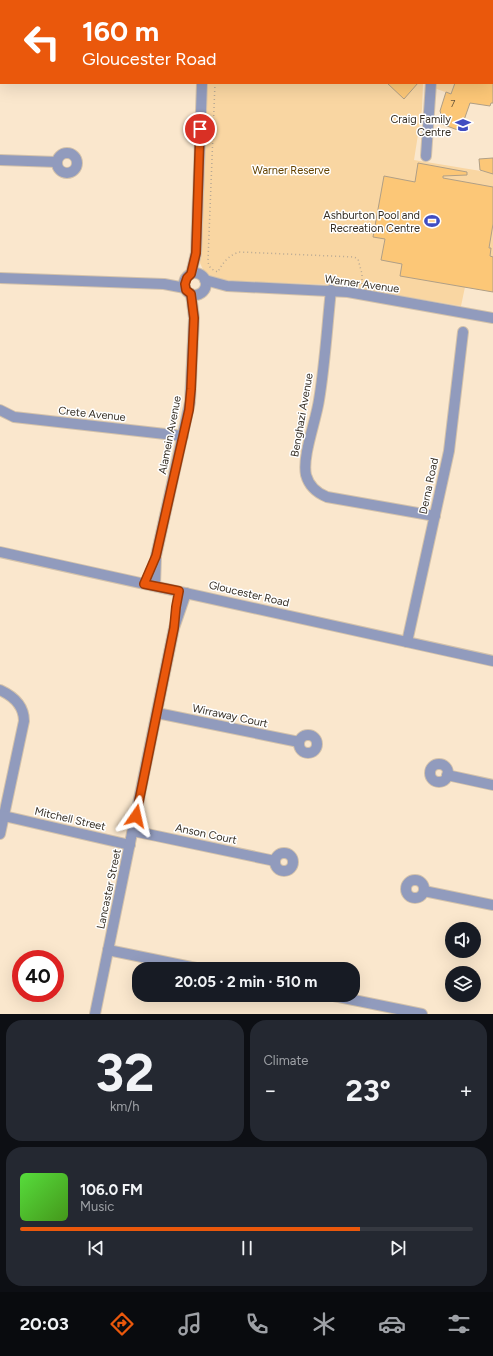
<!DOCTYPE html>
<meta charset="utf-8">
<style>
body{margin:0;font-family:Figtree,sans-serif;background:#242831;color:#f1f3f6;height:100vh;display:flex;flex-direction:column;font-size:15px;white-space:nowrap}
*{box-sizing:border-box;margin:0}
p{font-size:13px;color:#9ea1a6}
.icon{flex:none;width:22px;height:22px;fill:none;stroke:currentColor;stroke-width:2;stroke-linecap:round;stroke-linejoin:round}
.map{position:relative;height:1014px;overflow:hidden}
.sheet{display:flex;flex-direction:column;gap:6px;padding:6px;background:#0d0f14;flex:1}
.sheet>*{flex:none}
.guide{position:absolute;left:0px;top:0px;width:493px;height:84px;box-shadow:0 4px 16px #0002;background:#ea580c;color:#fff;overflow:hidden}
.buttons{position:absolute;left:445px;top:922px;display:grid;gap:8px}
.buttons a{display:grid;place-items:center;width:36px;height:36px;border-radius:50%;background:#171b24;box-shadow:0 4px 16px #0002;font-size:20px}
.speed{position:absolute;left:12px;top:950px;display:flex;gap:8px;font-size:20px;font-weight:700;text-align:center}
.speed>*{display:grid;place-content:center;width:52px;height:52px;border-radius:50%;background:#171b24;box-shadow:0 4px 16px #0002;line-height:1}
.speed .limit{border:6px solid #d22;background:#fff;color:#111}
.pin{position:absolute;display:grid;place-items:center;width:34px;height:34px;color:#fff;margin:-17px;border:2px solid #fff;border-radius:50%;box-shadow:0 1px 4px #0007}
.me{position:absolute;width:44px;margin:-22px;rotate:11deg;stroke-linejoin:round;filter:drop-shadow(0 0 3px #0008)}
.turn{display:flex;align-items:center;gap:14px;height:84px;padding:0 16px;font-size:18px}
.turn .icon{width:52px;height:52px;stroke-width:2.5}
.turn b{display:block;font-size:28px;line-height:34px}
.big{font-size:30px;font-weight:700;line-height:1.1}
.sheet .card{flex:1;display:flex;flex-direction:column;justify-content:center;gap:6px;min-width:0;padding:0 14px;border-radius:16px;background:#242831}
.sheet .dial{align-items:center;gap:0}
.dial b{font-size:52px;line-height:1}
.song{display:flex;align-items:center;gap:12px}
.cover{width:48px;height:48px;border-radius:6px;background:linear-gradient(135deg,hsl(110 70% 55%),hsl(100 70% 35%))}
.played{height:4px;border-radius:2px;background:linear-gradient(90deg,#ea580c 75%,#363941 75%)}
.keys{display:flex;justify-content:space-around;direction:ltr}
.heat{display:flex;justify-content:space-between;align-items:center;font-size:22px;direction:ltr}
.sheet .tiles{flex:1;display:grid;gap:6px;grid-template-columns:1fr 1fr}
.card:last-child{grid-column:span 2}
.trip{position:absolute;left:132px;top:962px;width:228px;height:40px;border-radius:16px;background:#171b24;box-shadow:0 4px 16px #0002;font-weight:700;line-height:40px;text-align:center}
.dock{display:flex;height:64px;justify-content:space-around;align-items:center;background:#090b0e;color:#9ea1a6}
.dock .icon{width:28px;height:28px}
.dock .selected{color:#ea580c}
.dock b{font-size:18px;color:#f1f3f6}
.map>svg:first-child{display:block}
</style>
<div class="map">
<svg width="493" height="1014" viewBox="0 0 493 1014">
<rect width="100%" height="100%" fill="#fae7cd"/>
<g fill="#f9d6a2">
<polygon points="207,83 423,83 422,109 414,160 493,173 493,292 465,287 461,306 337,285 214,280 206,276 200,263"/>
<polygon points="434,83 455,83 451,94 434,88"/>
</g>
<g fill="#fcc777" stroke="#b09f86">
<polygon points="387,83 418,83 404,99"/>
<polygon points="455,83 493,83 493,103 491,103 490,106 470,103 463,123 463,132 439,123 442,117 440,111 446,92 451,94"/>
<polygon points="493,158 493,174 480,170 479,159"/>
<polygon points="418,163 467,172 467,175 443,176 443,178 493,187 493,224 489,248 491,248 490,256 493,257 493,292 400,276 402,264 381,260 385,239 373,237 384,176 415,182"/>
</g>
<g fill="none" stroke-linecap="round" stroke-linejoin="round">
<defs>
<g id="minor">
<polyline points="207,1 207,0"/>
<polyline points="318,1 318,0"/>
<polyline points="0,45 1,45"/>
<circle cx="67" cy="163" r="10"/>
<polyline points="426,156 431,83"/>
<polyline points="0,160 57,162"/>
<circle cx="195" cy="284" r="11"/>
<polyline points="191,274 196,253 202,83"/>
<polyline points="0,278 164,284 185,288"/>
<polyline points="205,280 227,286 348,292 493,318"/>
<path d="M331,290C327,327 325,364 319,400C316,421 302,456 306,475C309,486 317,493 327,497L435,516"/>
<polyline points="0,410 14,417 183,436"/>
<polyline points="0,552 493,661"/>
<polyline points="155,586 156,556 190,402 194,318 191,294"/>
<polyline points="407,642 449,451 463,332"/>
<path d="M0,690C13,696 24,706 24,721L0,834"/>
<polyline points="157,713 299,742"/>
<circle cx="308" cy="744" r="9"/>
<circle cx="439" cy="773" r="9"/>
<polyline points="447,775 493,785"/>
<polyline points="4,816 130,845"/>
<polyline points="133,831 275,861"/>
<circle cx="284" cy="862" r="9"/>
<circle cx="415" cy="889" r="9"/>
<polyline points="424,891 493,905"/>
<polyline points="108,950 201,969"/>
<polyline points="329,995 422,1014"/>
<polyline points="95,1014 174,628 186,593"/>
</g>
</defs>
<use href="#minor" stroke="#d3c2ab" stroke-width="12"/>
<path stroke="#b8a994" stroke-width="1.5" stroke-dasharray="1 3" stroke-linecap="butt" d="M215,83L208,260C208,267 212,270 218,272C222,263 230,254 240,252L354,257L358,259L362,274V284"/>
<use href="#minor" stroke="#919bbd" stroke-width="10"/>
</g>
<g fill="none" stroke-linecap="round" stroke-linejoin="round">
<defs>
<polyline id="route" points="136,816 174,628 176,607 179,591 144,584 156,556 189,410 191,389 194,318 191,294 186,290 185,284 187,278 191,274 196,253 200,129"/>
</defs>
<use href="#route" stroke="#983908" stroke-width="10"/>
<use href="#route" stroke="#ea580c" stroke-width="7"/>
</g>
<defs>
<symbol id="school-bare" viewBox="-9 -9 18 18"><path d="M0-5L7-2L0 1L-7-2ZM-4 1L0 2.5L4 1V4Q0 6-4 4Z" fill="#404dc1" stroke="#fff" stroke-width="2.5" paint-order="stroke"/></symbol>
<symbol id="stadium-bare" viewBox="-9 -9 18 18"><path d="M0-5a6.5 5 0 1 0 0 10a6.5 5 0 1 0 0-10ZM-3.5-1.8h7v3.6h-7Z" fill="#404dc1" stroke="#fff" stroke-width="2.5" paint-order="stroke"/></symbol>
</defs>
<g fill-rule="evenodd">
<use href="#school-bare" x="452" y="114" width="22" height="22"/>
<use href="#stadium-bare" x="421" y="210" width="22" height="22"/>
</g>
<g text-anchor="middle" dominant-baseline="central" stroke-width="3" stroke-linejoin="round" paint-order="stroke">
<g font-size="9" fill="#68553a">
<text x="453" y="103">7</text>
</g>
<g font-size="11" fill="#362f25" stroke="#fff" text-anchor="end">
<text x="451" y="119">Craig Family<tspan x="451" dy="13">Centre</tspan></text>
<text x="420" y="215">Ashburton Pool and<tspan x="420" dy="13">Recreation Centre</tspan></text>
</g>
<g font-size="11" fill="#654300" stroke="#fff">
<text x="291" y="170">Warner Reserve</text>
</g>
<g font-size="11" fill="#362f25" stroke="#fff">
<text transform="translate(362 284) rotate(8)">Warner Avenue</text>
<text transform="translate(92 414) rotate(6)">Crete Avenue</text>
<text transform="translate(302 415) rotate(-80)">Benghazi Avenue</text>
<text transform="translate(170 435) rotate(-79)">Alamein Avenue</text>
<text transform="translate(429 486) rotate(-78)">Derna Road</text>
<text transform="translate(249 594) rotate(13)">Gloucester Road</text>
<text transform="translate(230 716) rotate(12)">Wirraway Court</text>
<text transform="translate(70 819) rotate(13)">Mitchell Street</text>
<text transform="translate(206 834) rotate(12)">Anson Court</text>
<text transform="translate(109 889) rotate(-78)">Lancaster Street</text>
</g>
</g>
</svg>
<div class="buttons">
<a><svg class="icon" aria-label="sound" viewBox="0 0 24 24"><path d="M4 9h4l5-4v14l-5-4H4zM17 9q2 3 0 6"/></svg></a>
<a><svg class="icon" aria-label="layers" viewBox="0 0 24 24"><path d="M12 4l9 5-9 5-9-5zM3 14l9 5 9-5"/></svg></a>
</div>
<div class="speed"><div class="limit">40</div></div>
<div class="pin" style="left:200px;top:129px;background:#d93025"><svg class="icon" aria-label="arrive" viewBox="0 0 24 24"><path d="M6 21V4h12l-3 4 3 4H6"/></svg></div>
<svg class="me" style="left:136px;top:816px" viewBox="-20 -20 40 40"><path d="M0-17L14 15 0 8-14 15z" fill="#ea580c" stroke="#fff" stroke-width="4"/></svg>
<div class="trip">20:05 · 2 min · 510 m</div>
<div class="guide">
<div class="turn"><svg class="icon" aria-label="left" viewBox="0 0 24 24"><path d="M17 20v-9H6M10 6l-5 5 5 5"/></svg><div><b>160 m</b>Gloucester Road</div></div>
</div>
</div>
<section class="sheet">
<div class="tiles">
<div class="card dial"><b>32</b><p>km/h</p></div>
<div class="card"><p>Climate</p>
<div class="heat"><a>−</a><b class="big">23°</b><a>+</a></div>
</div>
<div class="card">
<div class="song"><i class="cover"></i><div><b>106.0 FM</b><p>Music</p></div></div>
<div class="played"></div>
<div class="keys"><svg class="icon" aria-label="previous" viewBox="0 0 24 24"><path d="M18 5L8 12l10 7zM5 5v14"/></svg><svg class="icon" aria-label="pause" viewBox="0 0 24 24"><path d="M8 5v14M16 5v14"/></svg><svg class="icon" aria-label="next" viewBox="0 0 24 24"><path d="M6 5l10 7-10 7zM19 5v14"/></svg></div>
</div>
</div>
</section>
<nav class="dock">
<b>20:03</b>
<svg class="icon selected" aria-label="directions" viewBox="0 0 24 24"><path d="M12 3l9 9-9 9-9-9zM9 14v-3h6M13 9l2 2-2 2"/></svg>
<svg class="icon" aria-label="music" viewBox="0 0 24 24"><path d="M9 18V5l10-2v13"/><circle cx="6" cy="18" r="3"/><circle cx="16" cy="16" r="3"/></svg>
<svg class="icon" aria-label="phone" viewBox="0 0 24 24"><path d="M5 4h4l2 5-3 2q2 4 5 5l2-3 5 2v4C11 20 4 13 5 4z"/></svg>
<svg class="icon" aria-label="climate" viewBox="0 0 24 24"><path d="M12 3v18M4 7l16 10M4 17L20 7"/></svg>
<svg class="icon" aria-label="car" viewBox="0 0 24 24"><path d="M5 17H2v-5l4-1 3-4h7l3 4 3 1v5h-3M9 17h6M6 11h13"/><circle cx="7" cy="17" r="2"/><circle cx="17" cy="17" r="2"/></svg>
<svg class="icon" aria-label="filters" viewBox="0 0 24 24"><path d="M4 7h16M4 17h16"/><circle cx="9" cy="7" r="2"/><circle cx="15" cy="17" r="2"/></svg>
</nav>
